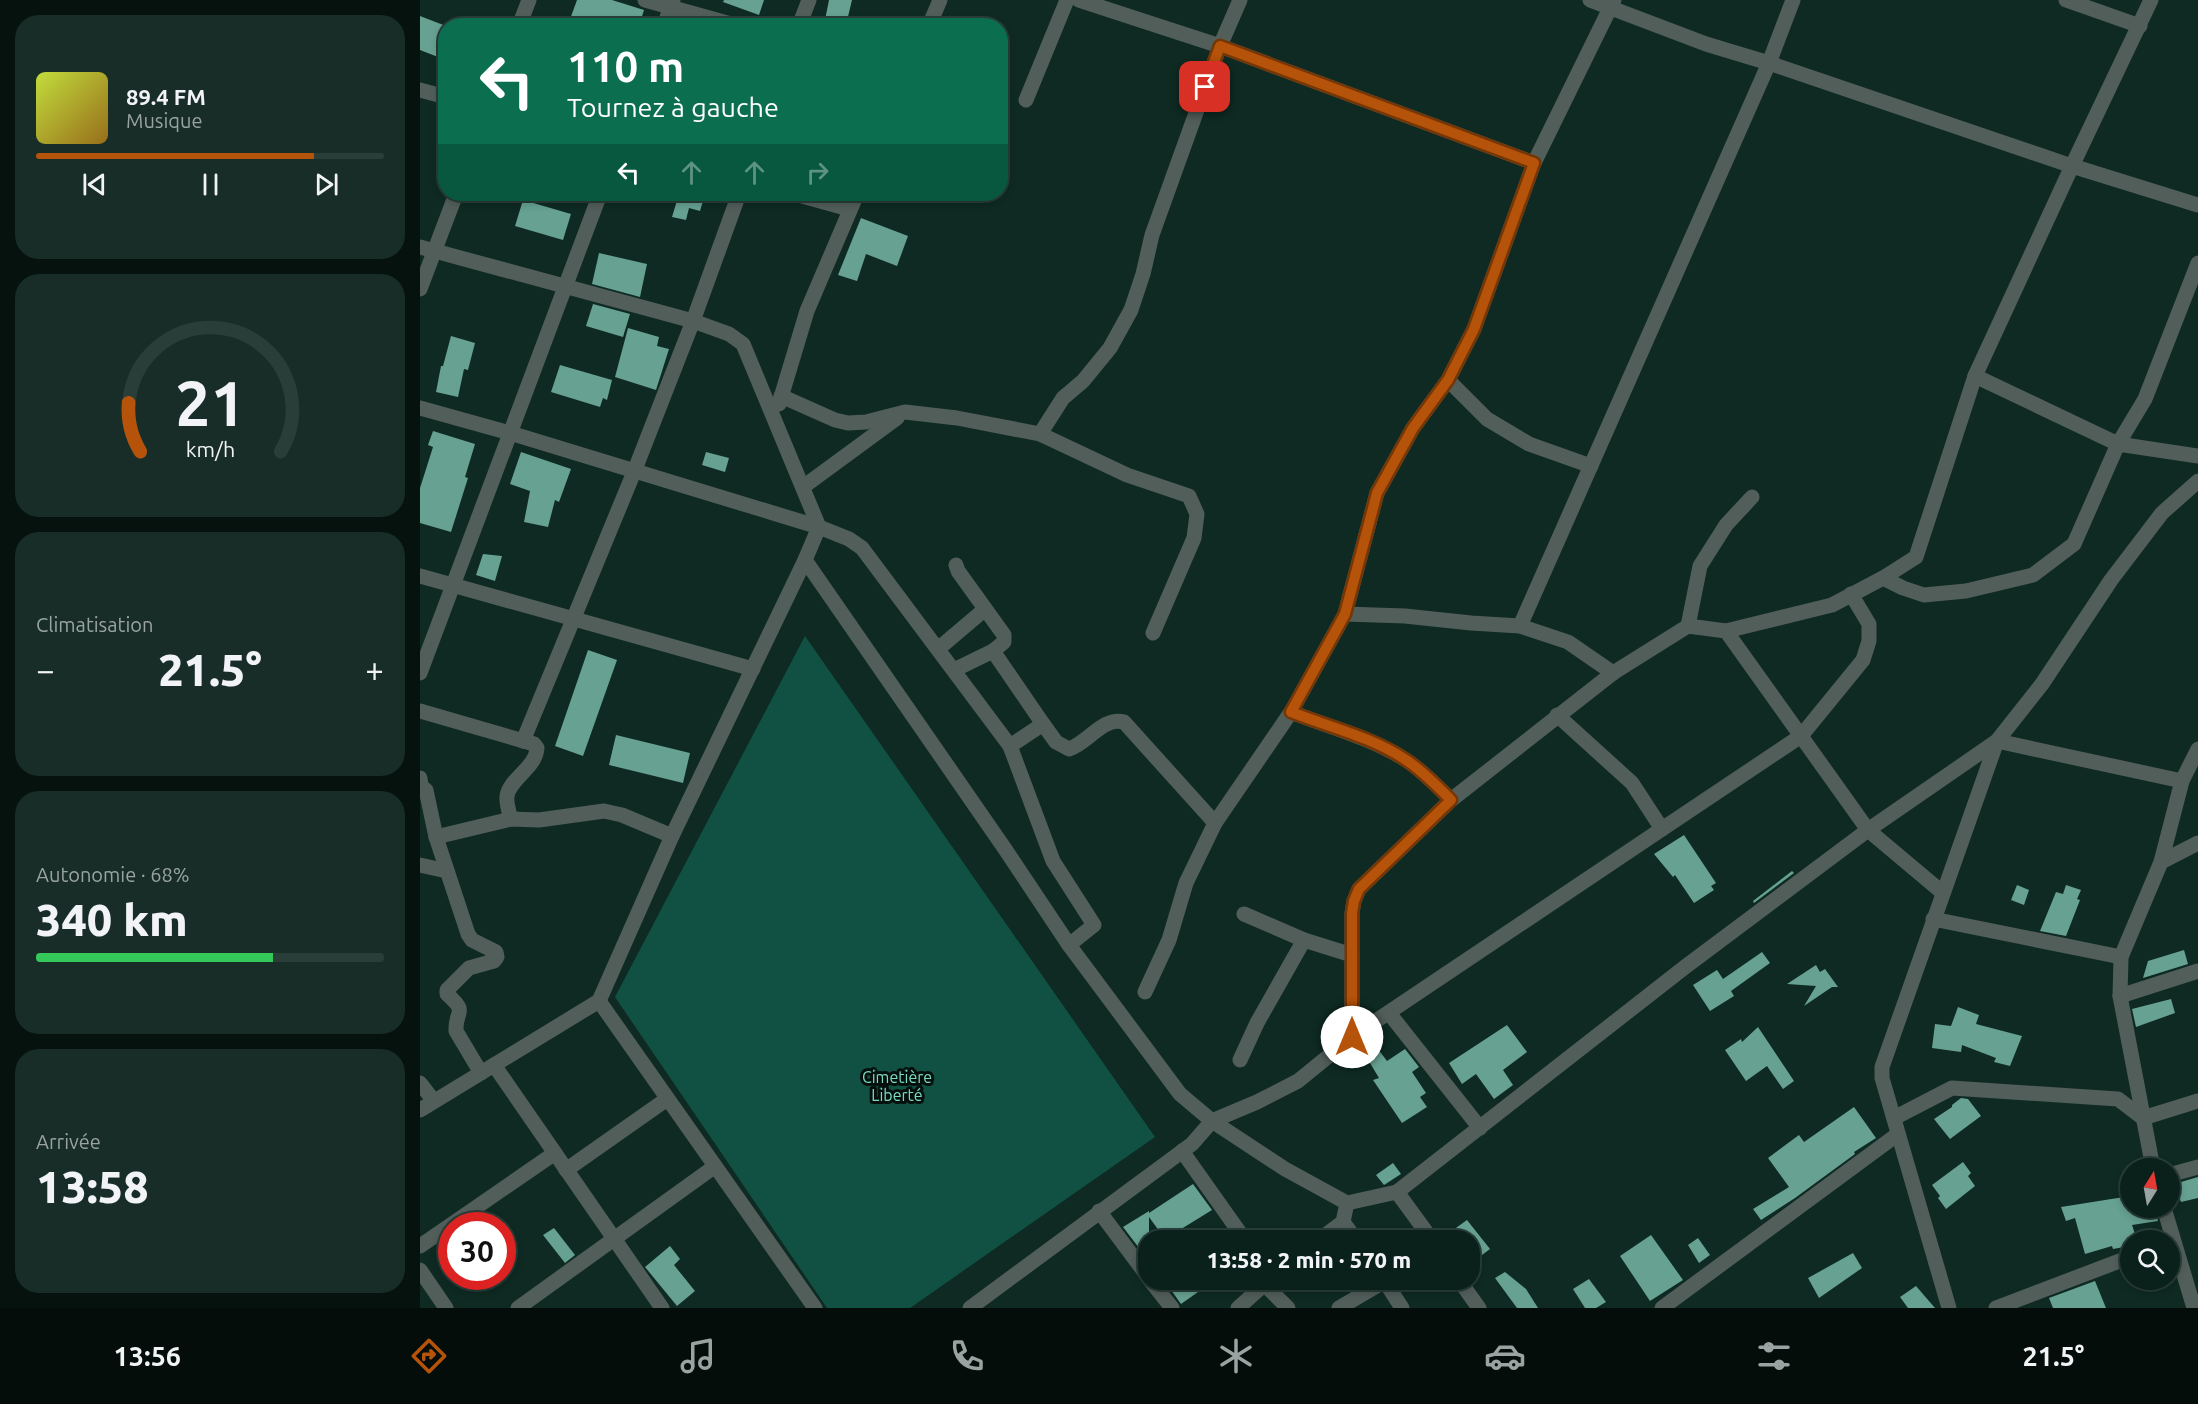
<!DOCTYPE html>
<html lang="fr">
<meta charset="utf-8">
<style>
body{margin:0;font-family:Ubuntu,sans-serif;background:#182d27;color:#f1f3f6;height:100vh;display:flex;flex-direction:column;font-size:22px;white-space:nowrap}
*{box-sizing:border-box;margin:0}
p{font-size:20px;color:#99a3a2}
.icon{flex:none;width:33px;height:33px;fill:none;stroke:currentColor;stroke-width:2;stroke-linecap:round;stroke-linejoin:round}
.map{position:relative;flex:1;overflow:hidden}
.drawer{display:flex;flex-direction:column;gap:15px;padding:15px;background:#06120e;width:420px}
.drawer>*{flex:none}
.top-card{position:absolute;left:18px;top:18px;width:570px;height:183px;border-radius:24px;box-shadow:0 3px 9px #0003,0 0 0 2px #2a3e39;background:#0b6e4f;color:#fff;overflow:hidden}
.needle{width:39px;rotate:11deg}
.buttons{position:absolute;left:1700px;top:1158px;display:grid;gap:12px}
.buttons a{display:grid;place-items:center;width:60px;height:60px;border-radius:50%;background:#0a201a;box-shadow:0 3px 9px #0003,0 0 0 2px #2a3e39;font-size:30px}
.speed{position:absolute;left:18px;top:1212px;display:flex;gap:12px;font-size:30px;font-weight:700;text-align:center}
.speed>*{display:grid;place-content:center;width:78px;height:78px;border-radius:50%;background:#0a201a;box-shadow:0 3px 9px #0003,0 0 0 2px #2a3e39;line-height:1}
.speed .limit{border:9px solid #d22;background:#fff;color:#111}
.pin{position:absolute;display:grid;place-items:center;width:51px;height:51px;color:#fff;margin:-26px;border-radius:12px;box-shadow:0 3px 9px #0006}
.me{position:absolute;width:66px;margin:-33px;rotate:0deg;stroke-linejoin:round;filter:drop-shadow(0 0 4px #0008)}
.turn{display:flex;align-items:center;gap:21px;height:126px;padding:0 30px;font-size:27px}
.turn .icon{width:78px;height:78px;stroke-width:2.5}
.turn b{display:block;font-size:42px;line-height:51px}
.lanes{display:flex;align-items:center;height:57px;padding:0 30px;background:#0003;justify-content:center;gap:30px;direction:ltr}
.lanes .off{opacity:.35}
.big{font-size:45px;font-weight:800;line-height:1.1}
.drawer .card{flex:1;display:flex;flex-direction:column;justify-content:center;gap:9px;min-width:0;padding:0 21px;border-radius:24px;background:#182d27}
.drawer .dial{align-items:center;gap:0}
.dial svg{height:156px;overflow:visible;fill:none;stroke:#2a3e39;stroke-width:7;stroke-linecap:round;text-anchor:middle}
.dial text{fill:#f1f3f6;stroke:none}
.song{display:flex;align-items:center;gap:18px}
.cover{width:72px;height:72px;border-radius:9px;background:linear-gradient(135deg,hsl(70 70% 55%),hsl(40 70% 35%))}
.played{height:6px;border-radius:3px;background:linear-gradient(90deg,#b45309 80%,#2a3e39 80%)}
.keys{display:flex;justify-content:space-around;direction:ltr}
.heat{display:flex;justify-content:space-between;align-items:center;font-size:33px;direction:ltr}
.charge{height:9px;border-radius:4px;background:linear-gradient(90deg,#34c759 68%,#2a3e39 0)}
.trip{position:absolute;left:718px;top:1230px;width:342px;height:60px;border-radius:24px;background:#0a201a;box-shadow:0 3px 9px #0003,0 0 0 2px #2a3e39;font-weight:800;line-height:60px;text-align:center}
.menu{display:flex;height:96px;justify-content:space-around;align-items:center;background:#040d0a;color:#99a3a2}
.menu .icon{width:42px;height:42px}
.menu .active{color:#b45309}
.menu b{font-size:27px;color:#f1f3f6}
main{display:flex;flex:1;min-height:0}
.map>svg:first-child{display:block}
</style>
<main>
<section class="drawer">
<div class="card">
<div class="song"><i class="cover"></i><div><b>89.4 FM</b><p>Musique</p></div></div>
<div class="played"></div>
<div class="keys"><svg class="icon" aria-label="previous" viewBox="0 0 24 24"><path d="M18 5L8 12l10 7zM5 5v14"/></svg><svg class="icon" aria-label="pause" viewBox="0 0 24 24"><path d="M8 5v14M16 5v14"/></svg><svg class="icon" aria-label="next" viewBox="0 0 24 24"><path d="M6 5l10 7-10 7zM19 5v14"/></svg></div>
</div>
<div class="card dial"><svg viewBox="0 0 100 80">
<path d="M14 69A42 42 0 1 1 86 69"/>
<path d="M14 69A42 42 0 0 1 8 44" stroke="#b45309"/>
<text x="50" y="56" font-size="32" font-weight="700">21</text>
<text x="50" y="72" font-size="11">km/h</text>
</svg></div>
<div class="card"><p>Climatisation</p>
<div class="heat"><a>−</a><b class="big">21.5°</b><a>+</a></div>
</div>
<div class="card"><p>Autonomie · 68%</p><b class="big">340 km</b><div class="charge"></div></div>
<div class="card"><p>Arrivée</p><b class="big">13:58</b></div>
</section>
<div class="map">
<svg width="1778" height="1308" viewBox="0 0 1778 1308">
<rect width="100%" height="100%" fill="#0e2a23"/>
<polygon fill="#115143" points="385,636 735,1137 490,1308 407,1308 195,997"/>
<g fill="#66a191">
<polygon points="157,0 192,0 224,10 219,26 159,26 149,22"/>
<polygon points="304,0 344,0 339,15 303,2"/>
<polygon points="409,0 432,0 426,25 405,20"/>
<polygon points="0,16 26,26 26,38 18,57 0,50"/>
<polygon points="259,194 285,194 280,211 269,208 266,220 252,217"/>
<polygon points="103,200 151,214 143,240 95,226"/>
<polygon points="441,218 488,236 477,266 446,254 437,281 418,275"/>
<polygon points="179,253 227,264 220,297 172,284"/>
<polygon points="173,304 210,314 203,337 166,326"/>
<polygon points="208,328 239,337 237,346 249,349 236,390 195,377"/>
<polygon points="31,336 55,343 48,370 44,369 38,397 16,392 21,366 23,366"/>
<polygon points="140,365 192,380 187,400 183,398 180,407 131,392"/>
<polygon points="13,431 55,444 45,477 48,478 31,532 0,523 0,488 13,447 8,445"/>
<polygon points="101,452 151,469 139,502 135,500 128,527 104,522 110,491 90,484"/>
<polygon points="286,452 309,458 305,472 282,465"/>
<polygon points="63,554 82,556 75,581 56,575"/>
<polygon points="168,650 197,660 163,756 135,746"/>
<polygon points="196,735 270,753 263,783 189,765"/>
<polygon points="1264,835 1296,883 1291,886 1294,890 1274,903 1255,875 1253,877 1234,854"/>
<polygon points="1372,871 1374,873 1334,903 1333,901"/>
<polygon points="1597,885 1609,890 1604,905 1591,900"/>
<polygon points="1646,885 1661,890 1657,899 1660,900 1646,936 1620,931 1636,892 1643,894"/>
<polygon points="1764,950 1768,964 1723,978 1728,961"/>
<polygon points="1342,952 1350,963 1311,991 1314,996 1290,1011 1273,985 1297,970 1303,979"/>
<polygon points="1396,965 1400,972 1405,969 1418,987 1412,987 1384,1006 1396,986 1367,984"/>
<polygon points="1751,999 1755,1013 1716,1027 1712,1009"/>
<polygon points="1538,1007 1559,1015 1556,1024 1602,1036 1590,1066 1574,1062 1576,1058 1542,1045 1541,1052 1512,1048 1515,1024 1531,1026"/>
<polygon points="1087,1025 1107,1052 1083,1070 1093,1085 1074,1099 1056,1074 1042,1084 1029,1063"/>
<polygon points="1338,1027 1374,1081 1363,1089 1347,1066 1326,1081 1305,1050 1321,1039 1322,1042"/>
<polygon points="958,1049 967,1061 985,1049 999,1067 992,1072 1006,1093 1000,1097 1007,1107 982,1123 953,1080 959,1078 947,1058"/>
<polygon points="1541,1098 1548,1099 1561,1116 1530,1139 1514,1119 1532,1107 1532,1105"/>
<polygon points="1434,1107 1456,1138 1434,1152 1435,1154 1375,1198 1341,1220 1333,1209 1369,1187 1348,1158 1379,1135 1384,1142"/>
<polygon points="1543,1162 1551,1173 1548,1176 1555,1186 1526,1209 1518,1198 1520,1196 1512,1185"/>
<polygon points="973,1163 981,1174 964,1185 956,1175"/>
<polygon points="1778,1177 1778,1198 1761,1202 1754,1184"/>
<polygon points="773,1184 792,1210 745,1239 729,1217 729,1261 703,1227 729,1211 729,1213"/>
<polygon points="1704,1197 1705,1208 1734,1208 1738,1221 1712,1225 1717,1240 1710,1240 1710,1246 1693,1249 1692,1246 1665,1254 1655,1218 1646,1221 1641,1207"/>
<polygon points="1047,1220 1070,1249 1050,1264 1050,1240 1022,1240 1022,1238"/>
<polygon points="134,1228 155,1255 145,1263 123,1235"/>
<polygon points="1231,1235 1263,1280 1230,1301 1200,1256"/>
<polygon points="1278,1238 1290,1255 1279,1263 1268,1245"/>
<polygon points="250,1246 260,1259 254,1265 275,1291 257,1306 225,1267"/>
<polygon points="1433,1253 1442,1268 1399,1298 1388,1278"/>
<polygon points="1085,1272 1106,1289 1118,1308 1097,1308 1075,1278"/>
<polygon points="1169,1279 1186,1302 1176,1308 1165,1308 1153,1289"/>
<polygon points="744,1280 795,1280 761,1304"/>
<polygon points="1675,1281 1686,1308 1633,1308 1629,1298"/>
<polygon points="1496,1286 1515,1308 1488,1308 1480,1297"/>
</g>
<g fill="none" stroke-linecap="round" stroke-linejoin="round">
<g stroke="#525e5a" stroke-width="15">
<polyline points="225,0 318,26"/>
<polyline points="659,0 800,46 1114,163"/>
<polyline points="1170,0 1286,44 1349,63 1652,166 1778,205"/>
<polyline points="1646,0 1720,26"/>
<polyline points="99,26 109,0"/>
<polyline points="244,26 253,0"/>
<polyline points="379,26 389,0"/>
<polyline points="509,26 520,0"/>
<polyline points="0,90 26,97"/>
<polyline points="606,100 647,0"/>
<polyline points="375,194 429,209"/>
<polyline points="0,247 273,321 309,334 323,344 399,527 385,560 252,836 179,1001 0,1110"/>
<polyline points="0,289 36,194"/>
<polyline points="1555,376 1698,444 1725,399 1778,263"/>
<polyline points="1028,380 1067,419 1109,444 1171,466"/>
<polyline points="361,396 415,420 428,423 446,422 485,412 537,418 620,434 707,475 769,496 777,514 774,538 733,633"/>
<polyline points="359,404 387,311 437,194"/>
<polyline points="0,408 90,433 399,527 429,539 442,548 590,746 633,861 674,925 649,945"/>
<polyline points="620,434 643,398 663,381 690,348 711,310 723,274 732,235 800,46 820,0"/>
<polyline points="383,487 477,418"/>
<polyline points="385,560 585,849 649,945 760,1094 792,1121 837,1102 878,1081 932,1037 1242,829 1212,783 1137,715"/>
<polyline points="536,565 538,571 584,635 584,642 573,651"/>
<polyline points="0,576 333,669"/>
<polyline points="1463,578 1483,588 1504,595 1546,591 1613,575 1654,544 1698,444 1778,456"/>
<polyline points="925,614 985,616 1051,623 1100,626 1148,642 1193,673 1031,800 939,889 934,901 932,913 932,1037"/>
<polyline points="1100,626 1349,63 1373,0"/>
<polyline points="1268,626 1280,566 1306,525 1332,497"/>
<polyline points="1306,631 1412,605 1463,578 1496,557 1555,376 1652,166 1731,0"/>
<polyline points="518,649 564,610"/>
<polyline points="534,670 573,651 623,724"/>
<polyline points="0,673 180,194"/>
<polyline points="1193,673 1268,626 1306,631 1448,830 1523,893"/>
<path d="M0,711L114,744L117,748C116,768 89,779 87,796C86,803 89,812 91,819"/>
<path d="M871,712C909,727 952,738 986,760C1003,771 1016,785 1031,800"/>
<polyline points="103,741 214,472 273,321 319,194"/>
<path d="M590,746L623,724L636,742L649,749C668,743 683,716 704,722L795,823"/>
<path d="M0,778L1,786L6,790L16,837L48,934L52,940L76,952L77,957L74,961L49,968L27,990V994C49,1014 35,1009 36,1031L61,1073"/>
<polyline points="1762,781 1778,749"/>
<polyline points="1242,829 1381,736 1443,660 1449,641 1449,624 1431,594"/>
<polyline points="16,837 91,819 119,820 184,811 202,815 252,836"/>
<polyline points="1741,862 1778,843"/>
<polyline points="0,865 27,871"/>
<polyline points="824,914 884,940 932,955"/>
<polyline points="1513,919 1701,957"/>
<polyline points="725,992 749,940 766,883 795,823 871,712 925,614 957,493 993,428 1028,380 1054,329 1114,163 1194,0"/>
<polyline points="1700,996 1778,971"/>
<polyline points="179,1001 395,1308"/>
<polyline points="969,1013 1060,1128"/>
<polyline points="820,1060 837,1023 884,940"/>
<polyline points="74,1065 242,1308"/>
<polyline points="0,1083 14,1101"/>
<polyline points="1474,1118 1532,1088 1698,1099 1723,1118 1778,1101"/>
<polyline points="762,1151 825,1240"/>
<polyline points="146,1170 247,1099"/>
<polyline points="1749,1175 1778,1167"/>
<polyline points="977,1192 1012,1240"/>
<polyline points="1744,1208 1774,1308"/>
<polyline points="679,1211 729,1278"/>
<polyline points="923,1222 936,1240"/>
<polyline points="899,1240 923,1222 927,1203 977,1192 1265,967 1448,830 1577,741 1622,684 1691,580 1742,513 1778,481"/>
<polyline points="0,1246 135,1153"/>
<polyline points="0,1270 26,1308"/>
<polyline points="730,1280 752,1308"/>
<polyline points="964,1280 982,1308"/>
<polyline points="1039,1280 1059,1308"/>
<polyline points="844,1284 868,1308"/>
<polyline points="98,1308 294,1167"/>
<polyline points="550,1308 772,1144 792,1121 865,1169 927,1203"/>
<polyline points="818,1308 849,1280"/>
<polyline points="919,1308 965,1281"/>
<polyline points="1242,1308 1478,1134"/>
<polyline points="1529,1308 1462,1078 1462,1067 1577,741 1762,781 1741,862 1701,957 1700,996 1733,1168"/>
<polyline points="1576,1308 1710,1257"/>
</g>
</g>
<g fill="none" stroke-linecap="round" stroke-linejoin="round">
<defs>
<path id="route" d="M785,87L800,46L1114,163L1054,329L1028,380L993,428L957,493L925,614L871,712C909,727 952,737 986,760C1003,771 1016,785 1031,800L939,889L934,901L932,913V1037"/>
</defs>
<use href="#route" stroke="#753606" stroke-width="15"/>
<use href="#route" stroke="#b45309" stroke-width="10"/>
</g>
<g text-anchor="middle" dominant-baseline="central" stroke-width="6" stroke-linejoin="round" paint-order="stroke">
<g font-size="16" fill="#7cdac2" stroke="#05100d">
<text x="477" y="1077">Cimetière<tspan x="477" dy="18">Liberté</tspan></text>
</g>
</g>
</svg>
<div class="buttons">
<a><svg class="needle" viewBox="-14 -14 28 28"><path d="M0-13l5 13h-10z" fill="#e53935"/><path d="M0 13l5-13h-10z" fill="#99a3a2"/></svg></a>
<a><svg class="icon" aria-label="search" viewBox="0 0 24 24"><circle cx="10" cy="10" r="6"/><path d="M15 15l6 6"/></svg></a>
</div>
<div class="speed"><div class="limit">30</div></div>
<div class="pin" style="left:785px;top:87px;background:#d93025"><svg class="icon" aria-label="arrive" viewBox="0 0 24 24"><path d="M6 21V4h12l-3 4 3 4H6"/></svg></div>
<svg class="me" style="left:932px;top:1037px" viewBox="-20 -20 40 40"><circle r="19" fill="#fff"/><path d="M0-13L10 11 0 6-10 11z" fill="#b45309"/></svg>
<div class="trip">13:58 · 2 min · 570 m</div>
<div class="top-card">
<div class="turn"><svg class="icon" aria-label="left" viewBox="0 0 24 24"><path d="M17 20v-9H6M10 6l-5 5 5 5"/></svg><div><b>110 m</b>Tournez à gauche</div></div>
<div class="lanes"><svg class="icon" aria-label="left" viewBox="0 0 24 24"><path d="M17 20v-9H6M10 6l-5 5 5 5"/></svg><svg class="icon off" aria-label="ahead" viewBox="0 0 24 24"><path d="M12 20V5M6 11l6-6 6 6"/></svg><svg class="icon off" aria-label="ahead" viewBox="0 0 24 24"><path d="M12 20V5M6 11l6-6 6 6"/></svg><svg class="icon off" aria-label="right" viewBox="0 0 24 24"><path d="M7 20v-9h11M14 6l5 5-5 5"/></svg></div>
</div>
</div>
</main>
<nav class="menu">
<b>13:56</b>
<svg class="icon active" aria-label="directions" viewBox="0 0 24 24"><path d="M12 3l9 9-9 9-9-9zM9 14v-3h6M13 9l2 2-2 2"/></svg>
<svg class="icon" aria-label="music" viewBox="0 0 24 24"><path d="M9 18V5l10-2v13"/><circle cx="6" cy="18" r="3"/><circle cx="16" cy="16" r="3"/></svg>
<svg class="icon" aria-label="phone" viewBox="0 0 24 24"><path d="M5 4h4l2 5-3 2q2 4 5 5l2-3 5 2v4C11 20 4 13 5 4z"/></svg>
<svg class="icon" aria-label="climate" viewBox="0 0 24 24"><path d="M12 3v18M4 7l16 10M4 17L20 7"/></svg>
<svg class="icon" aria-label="car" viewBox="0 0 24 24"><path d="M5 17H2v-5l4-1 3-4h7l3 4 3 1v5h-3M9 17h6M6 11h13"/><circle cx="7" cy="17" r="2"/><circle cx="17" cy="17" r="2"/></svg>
<svg class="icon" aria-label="filters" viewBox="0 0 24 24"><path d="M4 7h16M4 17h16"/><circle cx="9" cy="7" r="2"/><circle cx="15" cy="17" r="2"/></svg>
<b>21.5°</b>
</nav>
